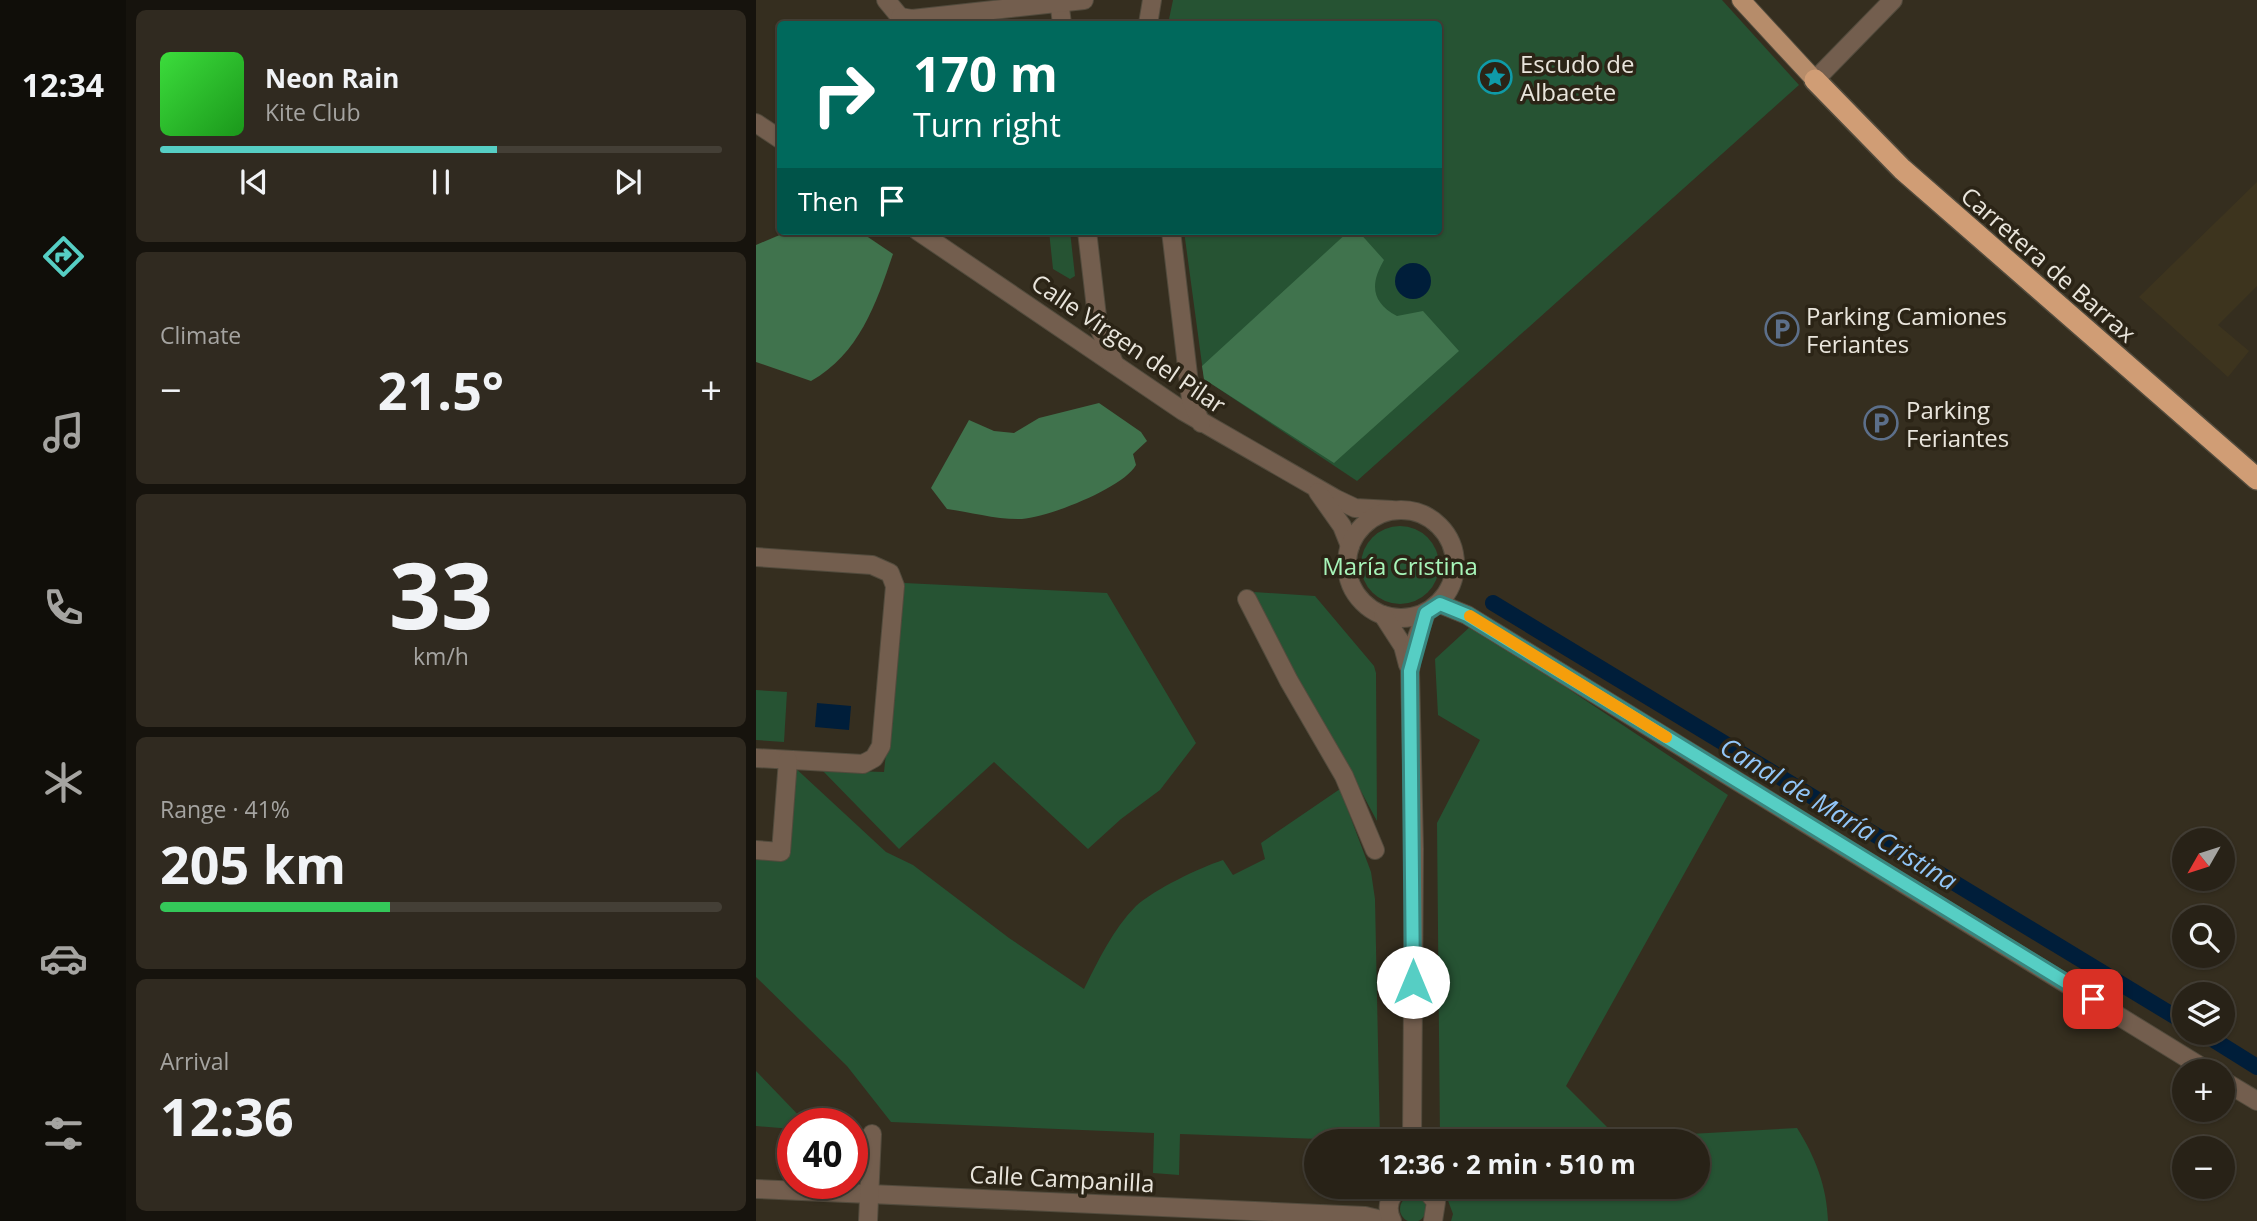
<!DOCTYPE html>
<meta charset="utf-8">
<style>
body{margin:0;font-family:"Open Sans",sans-serif;background:#302a20;color:#f1f3f6;height:100vh;display:flex;flex-direction:column;font-size:26px;white-space:nowrap}
*{box-sizing:border-box;margin:0}
p{font-size:23px;color:#a5a4a1}
.icon{flex:none;width:38px;height:38px;fill:none;stroke:currentColor;stroke-width:2;stroke-linecap:round;stroke-linejoin:round}
.map{position:relative;flex:1;overflow:hidden}
.side{display:flex;flex-direction:column;gap:10px;padding:10px;background:#16130d;width:630px}
.side>*{flex:none}
.top-card{position:absolute;left:21px;top:21px;width:665px;height:214px;border-radius:7px;box-shadow:0 2px 5px #0004,0 0 0 2px #443f36;background:#00695c;color:#fff;overflow:hidden}
.needle{width:46px;rotate:231deg}
.tools{position:absolute;left:1416px;top:828px;display:grid;gap:14px}
.tools a{display:grid;place-items:center;width:63px;height:63px;border-radius:50%;background:#282217;box-shadow:0 2px 5px #0004,0 0 0 2px #443f36;font-size:35px}
.speed{position:absolute;left:21px;top:1108px;display:flex;gap:14px;font-size:35px;font-weight:700;text-align:center}
.speed>*{display:grid;place-content:center;width:91px;height:91px;border-radius:50%;background:#282217;box-shadow:0 2px 5px #0004,0 0 0 2px #443f36;line-height:1}
.speed .limit{border:10px solid #d22;background:#fff;color:#111}
.pin{position:absolute;display:grid;place-items:center;width:60px;height:60px;color:#fff;margin:-30px;border-radius:14px;box-shadow:0 4px 10px #0006}
.me{position:absolute;width:77px;margin:-38px;rotate:0deg;stroke-linejoin:round;filter:drop-shadow(0 0 5px #0008)}
.turn{display:flex;align-items:center;gap:24px;height:147px;padding:0 21px;font-size:32px}
.turn .icon{width:91px;height:91px;stroke-width:2.5}
.turn b{display:block;font-size:49px;line-height:60px}
.then{display:flex;align-items:center;height:66px;padding:0 21px;background:#0003;gap:14px;font-size:26px}
.big{font-size:52px;font-weight:700;line-height:1.1}
.side .tile{flex:1;display:flex;flex-direction:column;justify-content:center;gap:10px;min-width:0;padding:0 24px;border-radius:10px;background:#302a20}
.side .dial{align-items:center;gap:0}
.dial b{font-size:91px;line-height:1}
.song{display:flex;align-items:center;gap:21px}
.cover{width:84px;height:84px;border-radius:10px;background:linear-gradient(135deg,hsl(120 70% 55%),hsl(120 70% 35%))}
.played{height:7px;border-radius:4px;background:linear-gradient(90deg,#56cec4 60%,#443f36 60%)}
.keys{display:flex;justify-content:space-around;direction:ltr}
.heat{display:flex;justify-content:space-between;align-items:center;font-size:38px;direction:ltr}
.charge{height:10px;border-radius:5px;background:linear-gradient(90deg,#34c759 41%,#443f36 0)}
.trip{position:absolute;left:548px;top:1129px;width:406px;height:70px;border-radius:35px;background:#282217;box-shadow:0 2px 5px #0004,0 0 0 2px #443f36;font-weight:700;line-height:70px;text-align:center}
main{display:flex;flex:1;min-height:0}
.dock{display:flex;flex-direction:column;width:126px;justify-content:space-around;align-items:center;background:#100e09;color:#a5a4a1}
.dock .icon{width:49px;height:49px}
.dock .selected{color:#56cec4}
.dock b{font-size:32px;color:#f1f3f6}
.map>svg:first-child{display:block}
</style>
<main>
<nav class="dock">
<b>12:34</b>
<svg class="icon selected" aria-label="directions" viewBox="0 0 24 24"><path d="M12 3l9 9-9 9-9-9zM9 14v-3h6M13 9l2 2-2 2"/></svg>
<svg class="icon" aria-label="music" viewBox="0 0 24 24"><path d="M9 18V5l10-2v13"/><circle cx="6" cy="18" r="3"/><circle cx="16" cy="16" r="3"/></svg>
<svg class="icon" aria-label="phone" viewBox="0 0 24 24"><path d="M5 4h4l2 5-3 2q2 4 5 5l2-3 5 2v4C11 20 4 13 5 4z"/></svg>
<svg class="icon" aria-label="climate" viewBox="0 0 24 24"><path d="M12 3v18M4 7l16 10M4 17L20 7"/></svg>
<svg class="icon" aria-label="car" viewBox="0 0 24 24"><path d="M5 17H2v-5l4-1 3-4h7l3 4 3 1v5h-3M9 17h6M6 11h13"/><circle cx="7" cy="17" r="2"/><circle cx="17" cy="17" r="2"/></svg>
<svg class="icon" aria-label="filters" viewBox="0 0 24 24"><path d="M4 7h16M4 17h16"/><circle cx="9" cy="7" r="2"/><circle cx="15" cy="17" r="2"/></svg>
</nav>
<section class="side">
<div class="tile">
<div class="song"><i class="cover"></i><div><b>Neon Rain</b><p>Kite Club</p></div></div>
<div class="played"></div>
<div class="keys"><svg class="icon" aria-label="previous" viewBox="0 0 24 24"><path d="M18 5L8 12l10 7zM5 5v14"/></svg><svg class="icon" aria-label="pause" viewBox="0 0 24 24"><path d="M8 5v14M16 5v14"/></svg><svg class="icon" aria-label="next" viewBox="0 0 24 24"><path d="M6 5l10 7-10 7zM19 5v14"/></svg></div>
</div>
<div class="tile"><p>Climate</p>
<div class="heat"><a>−</a><b class="big">21.5°</b><a>+</a></div>
</div>
<div class="tile dial"><b>33</b><p>km/h</p></div>
<div class="tile"><p>Range · 41%</p><b class="big">205 km</b><div class="charge"></div></div>
<div class="tile"><p>Arrival</p><b class="big">12:36</b></div>
</section>
<div class="map">
<svg width="1501" height="1221" viewBox="0 0 1501 1221">
<rect width="100%" height="100%" fill="#352e1f"/>
<polygon fill="#3d341e" points="1501,182 1501,286 1462,325 1493,351 1472,377 1383,297"/>
<g fill="#265333">
<polygon points="417,0 966,0 1043,85 601,481 448,379 428,231 682,231 682,24 412,24"/>
<polygon points="293,231 314,231 319,276 314,279 297,269"/>
<circle cx="644" cy="565" r="39"/>
<polygon points="148,583 351,593 440,743 404,790 365,819 332,849 238,762 143,849 66,770 128,772"/>
<polygon points="498,592 559,596 618,666 620,673 621,821 585,754 546,691"/>
<path d="M716,625L972,795L810,1086L862,1138L1041,1128C1059,1156 1071,1187 1072,1221H695L697,1214L687,1187L942,1186V1141H684L681,823L724,740L682,715L679,659Z"/>
<polygon points="0,690 31,692 28,742 0,740"/>
<path d="M35,764L130,852L157,865L253,938L328,989C342,961 357,929 380,906C399,889 443,868 467,860L477,875L509,859L505,843L584,789L615,872L619,899L624,1141L424,1134L423,1175L397,1173L398,1133L135,1122L91,1066L0,977V853L27,855Z"/>
<polygon points="0,1071 50,1123 37,1124 37,1129 0,1126"/>
<circle cx="657" cy="1209" r="13"/>
</g>
<g fill="#40734d">
<path d="M33,231H103L137,254C120,304 103,354 55,381L0,362V245Z"/>
<path d="M593,231H602L628,260C614,284 615,302 641,316L667,311L703,351L578,463L448,379L446,366Z"/>
<path d="M343,403L385,432L391,441L377,454L380,465C367,488 293,517 266,519C242,520 214,512 191,509L175,488L213,420L238,431L258,433L283,418Z"/>
</g>
<g fill="#001e3a">
<circle cx="657" cy="281" r="18"/>
<polygon points="61,703 95,706 93,730 59,727"/>
</g>
<g fill="none" stroke-linecap="round" stroke-linejoin="round">
<g stroke="#001e3a" stroke-width="16">
<polyline points="737,603 1428,1022"/>
<polyline points="1445,1032 1501,1067"/>
</g>
<defs>
<g id="minor">
<polyline points="130,0 144,17"/>
<polyline points="303,0 306,24"/>
<polyline points="144,17 156,19 328,0"/>
<polyline points="392,24 396,0"/>
<polyline points="1059,80 1137,0"/>
<polyline points="0,123 24,139"/>
<polyline points="162,231 427,411 580,499 599,508 636,510"/>
<polyline points="331,231 342,325 358,363"/>
<polyline points="415,231 435,400 445,423"/>
<polyline points="562,492 586,526 594,546"/>
<circle cx="645" cy="564" r="54"/>
<polyline points="0,557 116,565 134,573 139,586 125,746 118,758 107,764 0,758"/>
<polyline points="491,599 533,681 588,776 619,850"/>
<polyline points="684,604 711,615 1452,1071"/>
<polyline points="627,615 647,646 652,665"/>
<polyline points="0,850 25,852 32,760"/>
<polyline points="1466,1080 1501,1101"/>
<polyline points="656,1141 658,849 654,671 657,648 670,613"/>
<polyline points="667,1186 680,1202 677,1221"/>
<polyline points="0,1189 609,1216 630,1221"/>
<polyline points="112,1221 116,1134"/>
<path d="M636,1221C629,1207 633,1195 646,1186"/>
</g>
<polyline id="major" points="985,0 1059,80"/>
<polyline id="highway" points="1059,80 1146,169 1501,479"/>
</defs>
<use href="#minor" stroke="#524b3d" stroke-width="20"/>
<use href="#major" stroke="#524b3d" stroke-width="20"/>
<use href="#highway" stroke="#524b3d" stroke-width="24"/>
<use href="#minor" stroke="#735e4e" stroke-width="18"/>
<use href="#major" stroke="#b68c6a" stroke-width="18"/>
<use href="#highway" stroke="#d09d75" stroke-width="21"/>
</g>
<g fill="none" stroke-linecap="round" stroke-linejoin="round">
<defs>
<polyline id="route" points="657,982 654,671 670,613 684,604 711,615 1337,999"/>
</defs>
<use href="#route" stroke="#38867f" stroke-width="18"/>
<use href="#route" stroke="#56cec4" stroke-width="12"/>
<polyline stroke="#f59e0b" stroke-width="12" points="714,616 910,737"/>
</g>
<defs>
<symbol id="sight-ring" viewBox="-11 -11 22 22"><circle r="9.5" fill="#2b2416" stroke="#0f9aa8" stroke-width="1.5"/><path d="M0-6L1.8-2.2L6-1.7L2.9 1.2L3.7 5.4L0 3.3L-3.7 5.4L-2.9 1.2L-6-1.7L-1.8-2.2Z" fill="#0f9aa8"/></symbol>
<symbol id="parking-ring" viewBox="-11 -11 22 22"><circle r="9.5" fill="#2b2416" stroke="#5c6f8a" stroke-width="1.5"/><path d="M-3.5-5.5H1a3.5 3.5 0 0 1 0 7H-1V5.5H-3.5ZM-1-3.4V-.6H.8a1.4 1.4 0 0 0 0-2.8Z" fill="#5c6f8a"/></symbol>
</defs>
<g fill-rule="evenodd">
<use href="#sight-ring" x="720" y="58" width="38" height="38"/>
<use href="#parking-ring" x="1007" y="310" width="38" height="38"/>
<use href="#parking-ring" x="1106" y="404" width="38" height="38"/>
</g>
<g text-anchor="middle" dominant-baseline="central" stroke-width="7" stroke-linejoin="round" paint-order="stroke">
<g font-size="24" fill="#e9e5dc" stroke="#2b2416" text-anchor="start">
<text x="764" y="63">Escudo de<tspan x="764" dy="28">Albacete</tspan></text>
<text x="1050" y="315">Parking Camiones<tspan x="1050" dy="28">Feriantes</tspan></text>
<text x="1150" y="409">Parking<tspan x="1150" dy="28">Feriantes</tspan></text>
</g>
<g font-size="24" fill="#e9e5dc" stroke="#2b2416">
<text transform="translate(1293 264) rotate(41)">Carretera de Barrax</text>
<text transform="translate(373 343) rotate(34)">Calle Virgen del Pilar</text>
<text transform="translate(306 1178) rotate(3)">Calle Campanilla</text>
</g>
<g font-size="24" fill="#a7f5b9" stroke="#2b2416">
<text x="644" y="565">María Cristina</text>
</g>
<g font-size="26" font-style="italic" fill="#92c6f8" stroke="#2b2416">
<text transform="translate(1083 813) rotate(31)">Canal de María Cristina</text>
</g>
</g>
</svg>
<div class="tools">
<a><svg class="needle" viewBox="-14 -14 28 28"><path d="M0-13l5 13h-10z" fill="#e53935"/><path d="M0 13l5-13h-10z" fill="#a5a4a1"/></svg></a>
<a><svg class="icon" aria-label="search" viewBox="0 0 24 24"><circle cx="10" cy="10" r="6"/><path d="M15 15l6 6"/></svg></a>
<a><svg class="icon" aria-label="layers" viewBox="0 0 24 24"><path d="M12 4l9 5-9 5-9-5zM3 14l9 5 9-5"/></svg></a>
<a>+</a>
<a>−</a>
</div>
<div class="speed"><div class="limit">40</div></div>
<div class="pin" style="left:1337px;top:999px;background:#d93025"><svg class="icon" aria-label="arrive" viewBox="0 0 24 24"><path d="M6 21V4h12l-3 4 3 4H6"/></svg></div>
<svg class="me" style="left:657px;top:982px" viewBox="-20 -20 40 40"><circle r="19" fill="#fff"/><path d="M0-13L10 11 0 6-10 11z" fill="#56cec4"/></svg>
<div class="trip">12:36 · 2 min · 510 m</div>
<div class="top-card">
<div class="turn"><svg class="icon" aria-label="right" viewBox="0 0 24 24"><path d="M7 20v-9h11M14 6l5 5-5 5"/></svg><div><b>170 m</b>Turn right</div></div>
<div class="then">Then<svg class="icon" aria-label="arrive" viewBox="0 0 24 24"><path d="M6 21V4h12l-3 4 3 4H6"/></svg></div>
</div>
</div>
</main>
